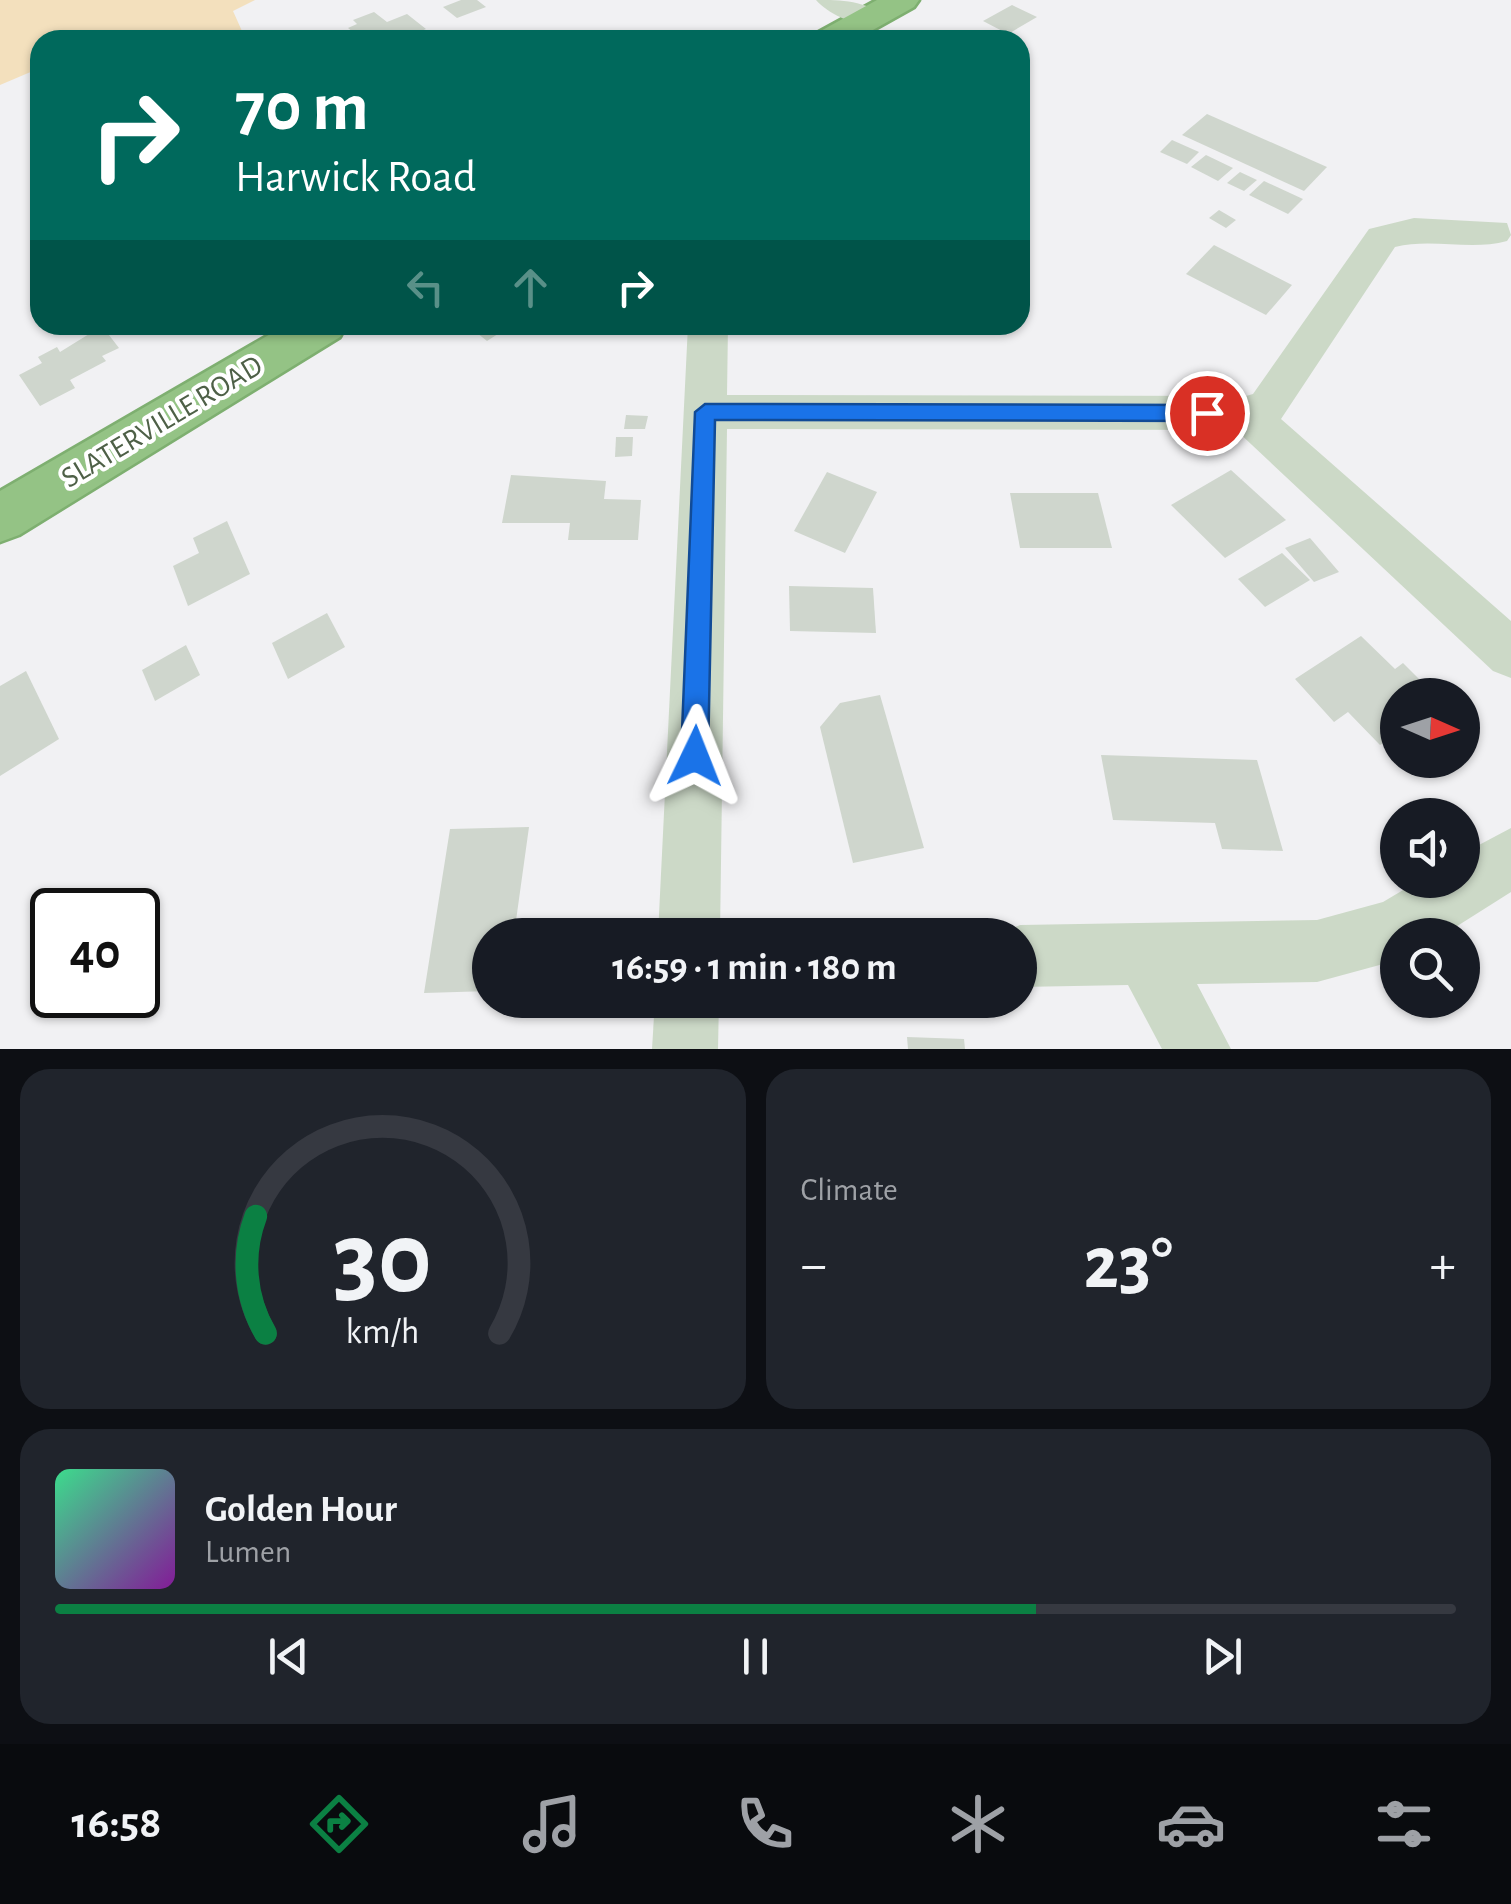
<!DOCTYPE html>
<meta charset="utf-8">
<style>
body{margin:0;font-family:"Alegreya Sans",sans-serif;background:#20242c;color:#f1f3f6;height:100vh;display:flex;flex-direction:column;font-size:38px;white-space:nowrap}
*{box-sizing:border-box;margin:0}
p{font-size:32px;color:#9ea1a6}
.icon{flex:none;width:55px;height:55px;fill:none;stroke:currentColor;stroke-width:2;stroke-linecap:round;stroke-linejoin:round}
.map{position:relative;height:1049px;overflow:hidden}
.side{display:flex;flex-direction:column;gap:20px;padding:20px;background:#0d0f14;flex:1}
.side>*{flex:none}
.banner{position:absolute;left:30px;top:30px;width:1000px;height:305px;border-radius:30px;box-shadow:0 2px 8px #0004;background:#00695c;color:#fff;overflow:hidden}
.needle{width:65px;rotate:93deg}
.tools{position:absolute;left:1380px;top:678px;display:grid;gap:20px}
.tools a{display:grid;place-items:center;width:100px;height:100px;border-radius:50%;background:#171b24;box-shadow:0 2px 8px #0004;font-size:50px}
.speed{position:absolute;left:30px;top:888px;display:flex;gap:20px;font-size:50px;font-weight:700;text-align:center}
.speed>*{display:grid;place-content:center;width:130px;height:130px;border-radius:50%;background:#171b24;box-shadow:0 2px 8px #0004;line-height:1}
.speed .limit{border:5px solid #111;border-radius:15px;background:#fff;color:#111}
.pin{position:absolute;display:grid;place-items:center;width:85px;height:85px;color:#fff;margin:-42px;border:5px solid #fff;border-radius:50%;box-shadow:0 2px 10px #0007}
.me{position:absolute;width:110px;margin:-55px;rotate:2deg;stroke-linejoin:round;filter:drop-shadow(0 0 8px #0008)}
.turn{display:flex;align-items:center;gap:35px;height:210px;padding:0 40px;font-size:45px}
.turn .icon{width:130px;height:130px;stroke-width:2.5}
.turn b{display:block;font-size:70px;line-height:85px}
.lanes{display:flex;align-items:center;height:95px;padding:0 40px;background:#0003;justify-content:center;gap:50px;direction:ltr}
.lanes .off{opacity:.35}
.big{font-size:75px;font-weight:700;line-height:1.1}
.side .tile{flex:1;display:flex;flex-direction:column;justify-content:center;gap:15px;min-width:0;padding:0 35px;border-radius:30px;background:#20242c}
.side .dial{align-items:center;gap:0}
.dial svg{height:260px;overflow:visible;fill:none;stroke:#363941;stroke-width:7;stroke-linecap:round;text-anchor:middle}
.dial text{fill:#f1f3f6;stroke:none}
.song{display:flex;align-items:center;gap:30px}
.cover{width:120px;height:120px;border-radius:15px;background:linear-gradient(135deg,hsl(150 70% 55%),hsl(290 70% 35%))}
.played{height:10px;border-radius:5px;background:linear-gradient(90deg,#0b8043 70%,#363941 70%)}
.keys{display:flex;justify-content:space-around;direction:ltr}
.heat{display:flex;justify-content:space-between;align-items:center;font-size:55px;direction:ltr}
.side .tiles{flex:1;display:grid;gap:20px;grid-template-columns:1fr 1fr}
.tile:last-child{grid-column:span 2}
.trip{position:absolute;left:472px;top:918px;width:565px;height:100px;border-radius:50px;background:#171b24;box-shadow:0 2px 8px #0004;font-weight:700;line-height:100px;text-align:center}
.dock{display:flex;height:160px;justify-content:space-around;align-items:center;background:#090b0e;color:#9ea1a6}
.dock .icon{width:70px;height:70px}
.dock .on{color:#0b8043}
.dock b{font-size:45px;color:#f1f3f6}
.map>svg:first-child{display:block}
</style>
<div class="map">
<svg width="1511" height="1049" viewBox="0 0 1511 1049">
<rect width="100%" height="100%" fill="#f1f1f3"/>
<polygon fill="#f3e0bd" points="0,0 255,0 233,11 246,40 149,34 130,40 40,40 40,68 0,85"/>
<g fill="#cfd6cd">
<polygon points="461,0 477,0 486,7 457,18 443,7"/>
<polygon points="1012,5 1037,17 1008,34 983,21"/>
<polygon points="374,12 387,22 407,14 426,29 399,40 334,40 353,32 348,28 357,24 353,20"/>
<polygon points="660,30 674,40 620,40 631,35 636,40"/>
<polygon points="1207,114 1327,167 1304,191 1182,135"/>
<polygon points="1172,140 1199,152 1187,164 1160,152"/>
<polygon points="1206,155 1233,168 1218,181 1191,167"/>
<polygon points="1240,172 1257,180 1244,191 1227,183"/>
<polygon points="1264,181 1303,199 1288,214 1249,195"/>
<polygon points="1219,210 1236,220 1226,228 1209,218"/>
<polygon points="1214,245 1292,285 1266,315 1186,274"/>
<polygon points="467,325 512,325 487,341"/>
<polygon points="102,326 119,348 102,356 106,361 70,380 75,388 40,406 19,375 42,363 38,357 57,347 60,352"/>
<polygon points="626,415 648,416 645,429 624,429"/>
<polygon points="616,437 633,437 632,456 615,457"/>
<polygon points="1231,470 1286,520 1225,558 1171,505"/>
<polygon points="827,472 877,492 845,553 794,531"/>
<polygon points="511,475 606,481 604,499 641,500 638,540 568,540 570,523 502,523"/>
<polygon points="1010,493 1098,493 1112,548 1020,548"/>
<polygon points="227,521 250,574 188,606 173,566 199,553 193,538"/>
<polygon points="1310,538 1339,572 1314,582 1285,548"/>
<polygon points="1282,553 1310,580 1265,607 1238,579"/>
<polygon points="789,586 873,588 876,633 790,631"/>
<polygon points="327,613 345,647 288,679 272,643"/>
<polygon points="1361,636 1395,669 1403,663 1435,695 1398,695 1398,742 1393,737 1380,745 1348,712 1334,722 1295,679"/>
<polygon points="186,645 200,675 155,701 142,670"/>
<polygon points="26,671 59,739 0,776 0,686"/>
<polygon points="880,695 924,848 853,863 820,727 840,703"/>
<polygon points="1101,755 1257,760 1283,851 1222,849 1215,823 1113,820"/>
<polygon points="1415,760 1449,760 1429,775"/>
<polygon points="529,827 514,935 490,935 490,991 424,993 450,829"/>
<polygon points="907,1037 964,1039 965,1049 908,1049"/>
</g>
<g fill="none" stroke-linecap="round" stroke-linejoin="round">
<defs>
<g id="highway">
<polygon points="877,0 919,0 914,7 855,40 811,40 817,33"/>
<polygon points="286,325 346,325 340,337 19,535 0,542 0,491"/>
</g>
</defs>
<use href="#highway" stroke="#7eaf70" stroke-width="5"/>
<g fill="#ccd9c7" fill-rule="evenodd">
<path d="M816,0C841,0 867,0 884,18L880,24C860,29 829,15 816,0Z"/>
<path d="M1414,218L1507,223L1511,235L1507,241C1471,251 1432,238 1395,247L1281,419L1511,621V678L1493,671L1236,430L727,429L720,935H658L688,325H728L727,395L1246,396L1253,394L1369,229Z"/>
<polygon points="1511,828 1511,892 1443,935 1398,935 1398,960 1317,982 1197,984 1231,1049 1162,1049 1128,985 1020,987 1020,935 997,935 1020,925 1317,920 1383,902 1420,880 1462,880 1462,854"/>
<polygon points="655,1000 719,1000 718,1049 652,1049"/>
</g>
<use href="#highway" fill="#94c385" fill-rule="evenodd"/>
</g>
<polygon fill="#1a73e8" stroke="#114b97" stroke-width="2.5" points="705,404 1207,405 1217,413 1207,421 715,420 708,756 704,765 695,769 685,765 681,756 695,412"/>
<g text-anchor="middle" dominant-baseline="central" stroke-width="8" stroke-linejoin="round" paint-order="stroke">
<g font-size="30" fill="#4e6047" stroke="#fff">
<text transform="translate(162 422) rotate(-31)">SLATERVILLE ROAD</text>
</g>
</g>
</svg>
<div class="tools">
<a><svg class="needle" viewBox="-14 -14 28 28"><path d="M0-13l5 13h-10z" fill="#e53935"/><path d="M0 13l5-13h-10z" fill="#9ea1a6"/></svg></a>
<a><svg class="icon" aria-label="sound" viewBox="0 0 24 24"><path d="M4 9h4l5-4v14l-5-4H4zM17 9q2 3 0 6"/></svg></a>
<a><svg class="icon" aria-label="search" viewBox="0 0 24 24"><circle cx="10" cy="10" r="6"/><path d="M15 15l6 6"/></svg></a>
</div>
<div class="speed"><div class="limit">40</div></div>
<div class="pin" style="left:1207px;top:413px;background:#d93025"><svg class="icon" aria-label="arrive" viewBox="0 0 24 24"><path d="M6 21V4h12l-3 4 3 4H6"/></svg></div>
<svg class="me" style="left:695px;top:756px" viewBox="-20 -20 40 40"><path d="M0-17L14 15 0 8-14 15z" fill="#1a73e8" stroke="#fff" stroke-width="4"/></svg>
<div class="trip">16:59 · 1 min · 180 m</div>
<div class="banner">
<div class="turn"><svg class="icon" aria-label="right" viewBox="0 0 24 24"><path d="M7 20v-9h11M14 6l5 5-5 5"/></svg><div><b>70 m</b>Harwick Road</div></div>
<div class="lanes"><svg class="icon off" aria-label="left" viewBox="0 0 24 24"><path d="M17 20v-9H6M10 6l-5 5 5 5"/></svg><svg class="icon off" aria-label="ahead" viewBox="0 0 24 24"><path d="M12 20V5M6 11l6-6 6 6"/></svg><svg class="icon" aria-label="right" viewBox="0 0 24 24"><path d="M7 20v-9h11M14 6l5 5-5 5"/></svg></div>
</div>
</div>
<section class="side">
<div class="tiles">
<div class="tile dial"><svg viewBox="0 0 100 80">
<path d="M14 69A42 42 0 1 1 86 69"/>
<path d="M14 69A42 42 0 0 1 11 33" stroke="#0b8043"/>
<text x="50" y="56" font-size="32" font-weight="700">30</text>
<text x="50" y="72" font-size="11">km/h</text>
</svg></div>
<div class="tile"><p>Climate</p>
<div class="heat"><a>−</a><b class="big">23°</b><a>+</a></div>
</div>
<div class="tile">
<div class="song"><i class="cover"></i><div><b>Golden Hour</b><p>Lumen</p></div></div>
<div class="played"></div>
<div class="keys"><svg class="icon" aria-label="previous" viewBox="0 0 24 24"><path d="M18 5L8 12l10 7zM5 5v14"/></svg><svg class="icon" aria-label="pause" viewBox="0 0 24 24"><path d="M8 5v14M16 5v14"/></svg><svg class="icon" aria-label="next" viewBox="0 0 24 24"><path d="M6 5l10 7-10 7zM19 5v14"/></svg></div>
</div>
</div>
</section>
<nav class="dock">
<b>16:58</b>
<svg class="icon on" aria-label="directions" viewBox="0 0 24 24"><path d="M12 3l9 9-9 9-9-9zM9 14v-3h6M13 9l2 2-2 2"/></svg>
<svg class="icon" aria-label="music" viewBox="0 0 24 24"><path d="M9 18V5l10-2v13"/><circle cx="6" cy="18" r="3"/><circle cx="16" cy="16" r="3"/></svg>
<svg class="icon" aria-label="phone" viewBox="0 0 24 24"><path d="M5 4h4l2 5-3 2q2 4 5 5l2-3 5 2v4C11 20 4 13 5 4z"/></svg>
<svg class="icon" aria-label="climate" viewBox="0 0 24 24"><path d="M12 3v18M4 7l16 10M4 17L20 7"/></svg>
<svg class="icon" aria-label="car" viewBox="0 0 24 24"><path d="M5 17H2v-5l4-1 3-4h7l3 4 3 1v5h-3M9 17h6M6 11h13"/><circle cx="7" cy="17" r="2"/><circle cx="17" cy="17" r="2"/></svg>
<svg class="icon" aria-label="filters" viewBox="0 0 24 24"><path d="M4 7h16M4 17h16"/><circle cx="9" cy="7" r="2"/><circle cx="15" cy="17" r="2"/></svg>
</nav>
